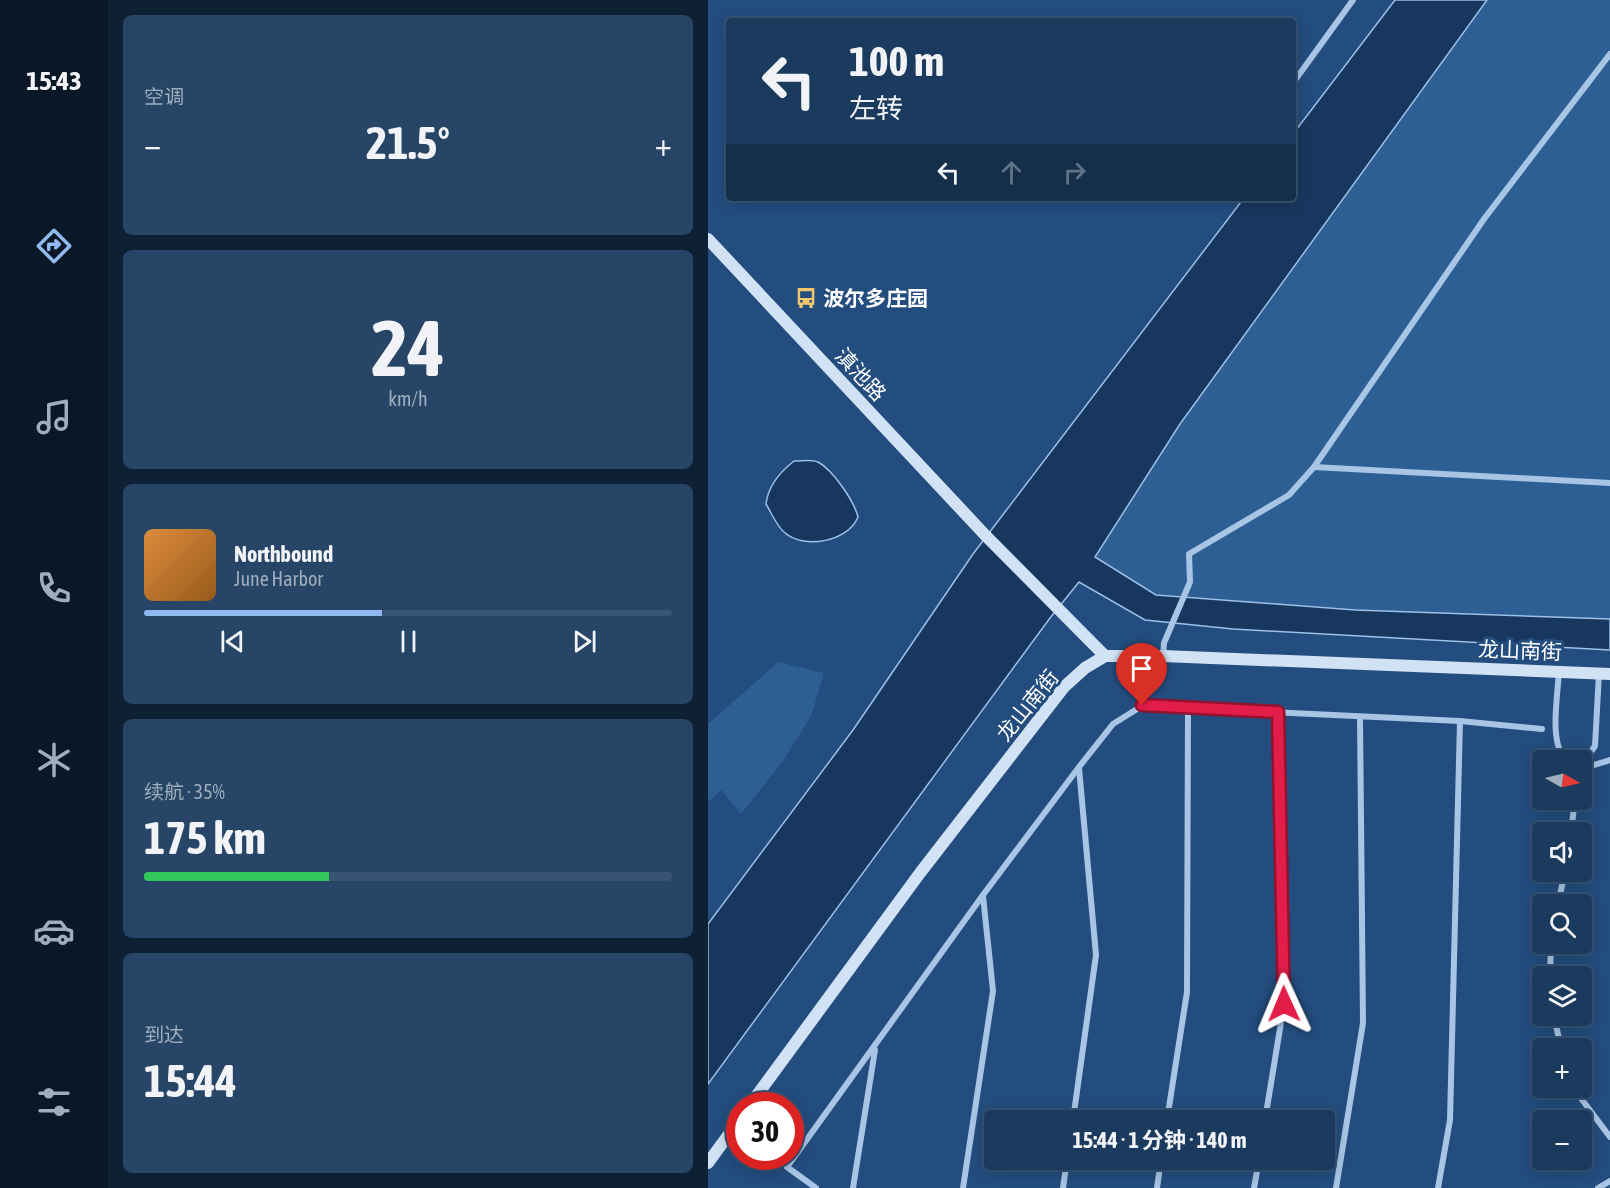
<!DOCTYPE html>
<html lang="zh">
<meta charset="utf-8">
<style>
body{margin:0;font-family:"Asap Condensed","Noto Sans SC",sans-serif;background:#274567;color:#f1f3f6;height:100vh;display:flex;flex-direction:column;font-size:22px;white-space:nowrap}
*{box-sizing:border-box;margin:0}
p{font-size:20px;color:#9fadbc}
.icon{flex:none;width:33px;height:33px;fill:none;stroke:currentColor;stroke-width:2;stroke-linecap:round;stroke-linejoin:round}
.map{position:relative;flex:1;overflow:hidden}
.sheet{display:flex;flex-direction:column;gap:15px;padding:15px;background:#0e2034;width:600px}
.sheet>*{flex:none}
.hud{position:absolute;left:18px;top:18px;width:570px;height:183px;border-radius:6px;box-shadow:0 3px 15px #0003,0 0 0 2px #385473;background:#1a3a5e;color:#f1f3f6;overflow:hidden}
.needle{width:39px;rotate:98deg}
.buttons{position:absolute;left:824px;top:750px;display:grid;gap:12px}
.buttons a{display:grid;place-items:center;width:60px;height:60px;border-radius:6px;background:#1a3a5e;box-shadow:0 3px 15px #0003,0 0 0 2px #385473;font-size:30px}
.speed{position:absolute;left:18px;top:1092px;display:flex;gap:12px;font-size:30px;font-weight:700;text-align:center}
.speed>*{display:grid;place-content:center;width:78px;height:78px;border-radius:50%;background:#1a3a5e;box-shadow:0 3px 15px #0003,0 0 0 2px #385473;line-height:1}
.speed .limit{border:9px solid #d22;background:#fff;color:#111}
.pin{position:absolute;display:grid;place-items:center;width:51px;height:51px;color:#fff;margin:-62px -26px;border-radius:50% 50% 50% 0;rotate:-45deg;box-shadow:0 0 6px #0007}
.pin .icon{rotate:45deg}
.me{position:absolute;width:66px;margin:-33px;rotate:359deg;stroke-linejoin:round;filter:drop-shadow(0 0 4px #0008)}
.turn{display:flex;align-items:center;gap:21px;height:126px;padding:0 24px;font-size:27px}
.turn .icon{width:78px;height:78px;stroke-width:2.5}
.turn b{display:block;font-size:42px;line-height:51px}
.lanes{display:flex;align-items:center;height:57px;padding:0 24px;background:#0003;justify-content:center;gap:30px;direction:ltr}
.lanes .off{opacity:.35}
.big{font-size:45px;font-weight:700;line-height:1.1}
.sheet .widget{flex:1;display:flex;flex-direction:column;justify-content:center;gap:9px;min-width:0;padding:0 21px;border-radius:9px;background:#274567}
.sheet .dial{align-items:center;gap:0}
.dial b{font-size:78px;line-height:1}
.song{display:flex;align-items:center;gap:18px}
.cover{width:72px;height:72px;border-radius:9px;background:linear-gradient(135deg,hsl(30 70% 55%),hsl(30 70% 35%))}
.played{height:6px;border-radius:3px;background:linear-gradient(90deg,#90b9f0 45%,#385473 45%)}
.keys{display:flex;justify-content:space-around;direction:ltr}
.heat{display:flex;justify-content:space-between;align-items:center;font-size:33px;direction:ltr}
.charge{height:9px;border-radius:4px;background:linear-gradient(90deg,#34c759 35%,#385473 0)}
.trip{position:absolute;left:276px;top:1110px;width:351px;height:60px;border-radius:6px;background:#1a3a5e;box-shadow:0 3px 15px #0003,0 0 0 2px #385473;font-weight:700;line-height:60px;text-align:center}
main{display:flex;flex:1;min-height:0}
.tab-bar{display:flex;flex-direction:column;width:108px;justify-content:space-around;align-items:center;background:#0a1726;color:#9fadbc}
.tab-bar .icon{width:42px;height:42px}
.tab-bar .current{color:#90b9f0}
.tab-bar b{font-size:27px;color:#f1f3f6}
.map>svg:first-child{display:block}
</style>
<main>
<nav class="tab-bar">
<b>15:43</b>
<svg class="icon current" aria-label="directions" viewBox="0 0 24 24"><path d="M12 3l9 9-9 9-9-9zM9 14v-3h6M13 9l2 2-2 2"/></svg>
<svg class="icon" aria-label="music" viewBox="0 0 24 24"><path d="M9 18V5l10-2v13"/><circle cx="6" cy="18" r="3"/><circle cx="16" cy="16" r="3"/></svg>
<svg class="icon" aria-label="phone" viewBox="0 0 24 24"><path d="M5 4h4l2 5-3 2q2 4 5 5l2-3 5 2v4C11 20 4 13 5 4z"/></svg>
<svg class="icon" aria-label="climate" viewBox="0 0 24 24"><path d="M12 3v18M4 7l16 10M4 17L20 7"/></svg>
<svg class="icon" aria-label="car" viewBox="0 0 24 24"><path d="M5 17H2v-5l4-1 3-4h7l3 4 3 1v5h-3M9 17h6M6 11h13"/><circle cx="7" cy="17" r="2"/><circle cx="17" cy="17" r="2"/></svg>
<svg class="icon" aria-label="filters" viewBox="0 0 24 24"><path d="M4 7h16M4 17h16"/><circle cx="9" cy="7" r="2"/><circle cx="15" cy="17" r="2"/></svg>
</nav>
<section class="sheet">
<div class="widget"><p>空调</p>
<div class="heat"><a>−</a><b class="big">21.5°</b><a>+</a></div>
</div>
<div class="widget dial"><b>24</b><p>km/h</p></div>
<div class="widget">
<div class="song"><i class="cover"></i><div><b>Northbound</b><p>June Harbor</p></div></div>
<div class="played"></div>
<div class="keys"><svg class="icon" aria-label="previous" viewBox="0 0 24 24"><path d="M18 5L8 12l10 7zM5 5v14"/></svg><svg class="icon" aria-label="pause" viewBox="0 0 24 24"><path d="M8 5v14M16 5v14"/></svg><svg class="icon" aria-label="next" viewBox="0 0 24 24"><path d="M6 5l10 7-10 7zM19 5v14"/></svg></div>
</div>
<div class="widget"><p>续航 · 35%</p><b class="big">175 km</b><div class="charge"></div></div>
<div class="widget"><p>到达</p><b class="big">15:44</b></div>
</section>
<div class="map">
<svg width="902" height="1188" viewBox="0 0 902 1188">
<rect width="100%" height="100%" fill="#234d7e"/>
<g fill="#2d5f95">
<polygon points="779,0 902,0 902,619 647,610 448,595 387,557 472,424"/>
<polygon points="70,662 116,673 103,716 75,761 33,814 13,790 0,802 0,724"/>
</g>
<g fill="#18375e" stroke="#9cc0e7" stroke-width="1.5">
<polygon points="687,0 779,0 472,424 387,557 448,595 647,610 902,619 902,650 525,629 437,620 371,582 342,618 0,1084 0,924 145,730 265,554 536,198 585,198 585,134"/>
<path d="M86,461C94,461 103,459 110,462C125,470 146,501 150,517C140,542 95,550 76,532C68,525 63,512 58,504C60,486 72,472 86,461Z"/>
</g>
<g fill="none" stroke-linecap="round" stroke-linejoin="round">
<g stroke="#a8c5e6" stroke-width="6">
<polyline points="585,83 645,0"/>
<polyline points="606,467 902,483"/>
<polyline points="455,656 456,643 482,582 481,554 581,495 606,467 776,219 902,54"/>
<path d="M851,671C850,694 840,746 859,760"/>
<polyline points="873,766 887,746 891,673"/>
<polyline points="873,769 902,760"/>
<polyline points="863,832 867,800"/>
<polyline points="850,904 857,872"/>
<polyline points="842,976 843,944"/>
<polyline points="846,1016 853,1048"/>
<polyline points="868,1088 872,1097 902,1137"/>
<polyline points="365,1120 388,955 371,768"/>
<polyline points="459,1120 479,992 480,707"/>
<polyline points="557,1120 576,1004 570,712"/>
<polyline points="108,1188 79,1167 275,895 371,767 405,724 434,706 752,721 834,729"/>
<polyline points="145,1188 167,1050"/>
<polyline points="255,1188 285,991 275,896"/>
<polyline points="355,1188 359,1160"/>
<polyline points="449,1188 453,1160"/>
<polyline points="546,1188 551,1160"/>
<polyline points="628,1188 655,1023 652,717"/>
<polyline points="730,1188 742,1120 752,721"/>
<polyline points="890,1188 902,1181"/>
</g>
<g stroke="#d1e2f5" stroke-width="12">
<polyline points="0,239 278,536 397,656"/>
<polyline points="41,1106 212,873 356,687 377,668 397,656 455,656 902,674"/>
<polyline points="0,1163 32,1119"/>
</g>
</g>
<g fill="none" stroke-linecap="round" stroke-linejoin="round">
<defs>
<polyline id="route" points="434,705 570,712 576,1004"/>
</defs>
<use href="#route" stroke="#92132f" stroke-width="15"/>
<use href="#route" stroke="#e11d48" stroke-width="10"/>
</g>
<defs>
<symbol id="bus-bare" viewBox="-9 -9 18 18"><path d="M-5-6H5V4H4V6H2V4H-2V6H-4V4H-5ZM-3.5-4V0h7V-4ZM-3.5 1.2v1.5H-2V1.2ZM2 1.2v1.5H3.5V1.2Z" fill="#f1c76b" stroke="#234d7e" stroke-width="2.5" paint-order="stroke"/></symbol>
</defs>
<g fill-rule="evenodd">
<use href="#bus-bare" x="83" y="283" width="30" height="30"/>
</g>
<g text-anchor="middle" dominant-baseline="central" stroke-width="6" stroke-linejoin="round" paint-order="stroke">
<g font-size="21" font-weight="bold" fill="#fff" stroke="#234d7e" text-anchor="start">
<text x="115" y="298">波尔多庄园</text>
</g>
<g font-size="21" fill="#fff" stroke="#234d7e">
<text transform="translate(153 374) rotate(47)">滇池路</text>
<text transform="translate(812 650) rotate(2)">龙山南街</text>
<text transform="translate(319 705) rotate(-51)">龙山南街</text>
</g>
</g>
</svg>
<div class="buttons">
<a><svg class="needle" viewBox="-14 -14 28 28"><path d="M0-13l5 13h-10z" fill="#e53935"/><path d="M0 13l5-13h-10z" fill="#9fadbc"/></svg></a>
<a><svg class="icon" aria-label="sound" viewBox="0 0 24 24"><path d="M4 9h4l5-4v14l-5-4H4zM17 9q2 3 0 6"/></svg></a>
<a><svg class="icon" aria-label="search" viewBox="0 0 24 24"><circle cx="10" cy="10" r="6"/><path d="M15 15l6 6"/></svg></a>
<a><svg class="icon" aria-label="layers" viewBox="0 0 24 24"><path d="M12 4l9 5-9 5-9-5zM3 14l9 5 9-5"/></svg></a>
<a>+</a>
<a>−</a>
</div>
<div class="speed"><div class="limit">30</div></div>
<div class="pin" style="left:434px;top:705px;background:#d93025"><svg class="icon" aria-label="arrive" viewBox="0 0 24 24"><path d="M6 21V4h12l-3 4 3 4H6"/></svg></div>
<svg class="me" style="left:576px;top:1004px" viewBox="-20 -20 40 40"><path d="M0-17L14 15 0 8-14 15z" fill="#e11d48" stroke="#fff" stroke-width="4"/></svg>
<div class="trip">15:44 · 1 分钟 · 140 m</div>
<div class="hud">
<div class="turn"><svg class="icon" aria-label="left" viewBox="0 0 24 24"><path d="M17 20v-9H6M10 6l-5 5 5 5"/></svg><div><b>100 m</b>左转</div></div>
<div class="lanes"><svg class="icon" aria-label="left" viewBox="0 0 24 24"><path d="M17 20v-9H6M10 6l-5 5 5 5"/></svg><svg class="icon off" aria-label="ahead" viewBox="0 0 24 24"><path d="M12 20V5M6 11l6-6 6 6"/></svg><svg class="icon off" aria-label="right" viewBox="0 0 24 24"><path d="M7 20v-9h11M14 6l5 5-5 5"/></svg></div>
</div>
</div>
</main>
